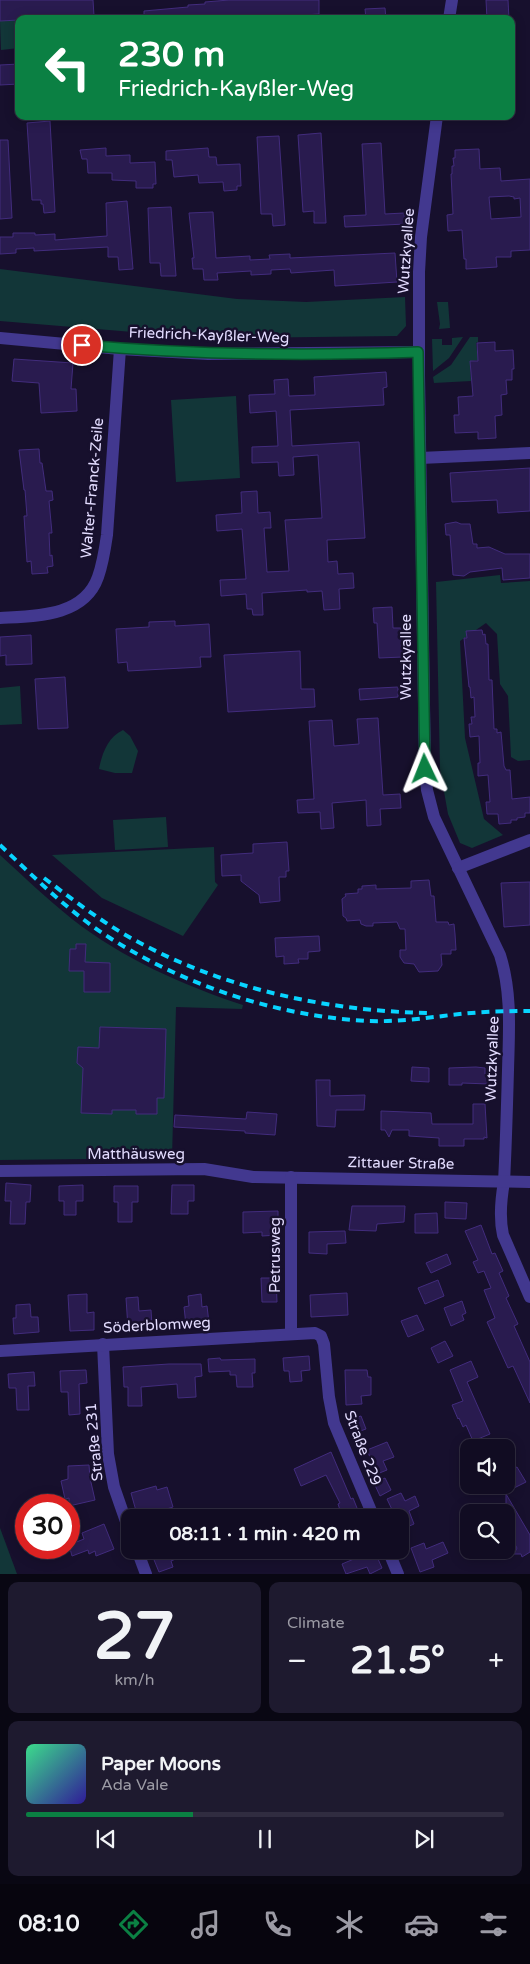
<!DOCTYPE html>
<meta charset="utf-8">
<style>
body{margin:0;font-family:"Varela Round",sans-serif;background:#1e1a2f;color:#f1f3f6;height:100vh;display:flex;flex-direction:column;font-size:19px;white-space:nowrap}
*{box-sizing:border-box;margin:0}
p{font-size:16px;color:#9c9ba5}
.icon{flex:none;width:28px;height:28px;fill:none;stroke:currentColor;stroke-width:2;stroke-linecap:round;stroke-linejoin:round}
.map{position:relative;height:1574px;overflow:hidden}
.sheet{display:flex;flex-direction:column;gap:8px;padding:8px;background:#090713;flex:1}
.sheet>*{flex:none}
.hud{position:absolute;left:15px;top:15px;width:500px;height:105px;border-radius:10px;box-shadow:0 2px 12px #0003,0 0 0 1px #302c40;background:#0b8043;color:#fff;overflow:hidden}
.tools{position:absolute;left:460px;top:1439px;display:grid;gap:10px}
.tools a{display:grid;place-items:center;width:55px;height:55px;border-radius:10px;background:#110c22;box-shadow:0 2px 12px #0003,0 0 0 1px #302c40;font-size:25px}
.speed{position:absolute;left:15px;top:1494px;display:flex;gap:10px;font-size:25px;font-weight:700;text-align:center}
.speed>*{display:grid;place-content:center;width:65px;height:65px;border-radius:50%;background:#110c22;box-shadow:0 2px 12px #0003,0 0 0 1px #302c40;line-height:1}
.speed .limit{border:8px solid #d22;background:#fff;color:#111}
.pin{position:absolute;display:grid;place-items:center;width:42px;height:42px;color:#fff;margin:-21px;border:2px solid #fff;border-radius:50%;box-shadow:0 1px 5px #0007}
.me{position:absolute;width:55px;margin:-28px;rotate:358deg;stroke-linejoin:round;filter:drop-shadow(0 0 4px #0008)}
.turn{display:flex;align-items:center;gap:18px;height:105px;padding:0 20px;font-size:22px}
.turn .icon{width:65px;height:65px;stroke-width:2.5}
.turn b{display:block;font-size:35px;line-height:42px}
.big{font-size:38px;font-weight:700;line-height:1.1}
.sheet .tile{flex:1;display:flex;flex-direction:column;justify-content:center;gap:8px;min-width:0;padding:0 18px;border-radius:10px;background:#1e1a2f}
.sheet .dial{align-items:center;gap:0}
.dial b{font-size:65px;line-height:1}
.song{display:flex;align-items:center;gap:15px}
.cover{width:60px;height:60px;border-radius:8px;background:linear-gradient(135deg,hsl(150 70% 55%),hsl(250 70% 35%))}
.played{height:5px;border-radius:2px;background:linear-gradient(90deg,#0b8043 35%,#302c40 35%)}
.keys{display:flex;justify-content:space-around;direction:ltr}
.heat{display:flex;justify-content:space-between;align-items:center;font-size:28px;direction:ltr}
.sheet .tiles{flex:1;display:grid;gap:8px;grid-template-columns:1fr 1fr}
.tile:last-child{grid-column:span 2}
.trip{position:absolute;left:121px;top:1509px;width:288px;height:50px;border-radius:10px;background:#110c22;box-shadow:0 2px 12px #0003,0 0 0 1px #302c40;font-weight:700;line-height:50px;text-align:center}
.menu{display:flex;height:80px;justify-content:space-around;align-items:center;background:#07050e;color:#9c9ba5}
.menu .icon{width:35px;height:35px}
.menu .selected{color:#0b8043}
.menu b{font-size:22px;color:#f1f3f6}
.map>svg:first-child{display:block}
</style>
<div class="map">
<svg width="530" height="1574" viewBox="0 0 530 1574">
<rect width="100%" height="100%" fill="#17102d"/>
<g fill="#123638">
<polygon points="19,20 19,48 1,50 0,21"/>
<polygon points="0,269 237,299 306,302 405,297 406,326 397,336 227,338 169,335 0,321"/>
<polygon points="437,302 448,302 450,328 439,329 440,324"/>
<polygon points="463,337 449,358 433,371 432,339 442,339 442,345 452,345 452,338"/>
<polygon points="470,337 478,337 478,342 476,343 478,360 470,361 471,381 434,383 433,377 451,365"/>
<polygon points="236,396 240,478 176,482 171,400"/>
<polygon points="500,575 501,583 530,581 530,760 518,761 511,757 508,696 500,684 497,634 486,623 460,641 465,738 484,819 503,835 472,848 460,843 448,814 440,769 436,582"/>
<polygon points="20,686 22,724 0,725 0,688"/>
<path d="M123,730L130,736L138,751L132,773H115L99,769C102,753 108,737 123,730Z"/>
<polygon points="166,817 168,847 115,850 113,820"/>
<polygon points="214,847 215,882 218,885 183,936 102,898 52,855"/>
<path d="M0,855C23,876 47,899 72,919C122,958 182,985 243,1005L242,1009L176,1007L172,1158L0,1160Z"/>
<polygon points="0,1528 17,1574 0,1574"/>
</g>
<g fill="#291b4f" stroke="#422c7d" fill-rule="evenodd">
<polygon points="0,0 93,0 94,16 19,19 19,20 0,21"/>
<polygon points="229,0 319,0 319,14 241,19 144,19 144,11 188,7 188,5 205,4 205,2"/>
<polygon points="486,0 508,0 509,19 487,19"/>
<polygon points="385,8 386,19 366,19 365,9"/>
<polygon points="19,64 19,84 0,85 0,65"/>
<polygon points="50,121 55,212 44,213 43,204 41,204 41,200 32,200 27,123"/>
<polygon points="321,133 326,223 314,223 314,211 303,212 298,135"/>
<polygon points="279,136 285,225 273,226 272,214 261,214 257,137"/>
<polygon points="0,140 8,140 12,218 0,219"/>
<polygon points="381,143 385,214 404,213 405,224 345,227 344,216 366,215 362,144"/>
<polygon points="106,148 106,156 130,155 130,163 155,162 156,184 153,184 153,188 136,188 136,181 112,180 112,173 88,173 87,159 82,159 80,150"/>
<polygon points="208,148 209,157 216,157 217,165 240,164 241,186 237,186 237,190 224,191 223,182 199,183 198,175 174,177 172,160 166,160 166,151"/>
<path d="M479,149L480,169L500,168L501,181L530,179V250L511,251V257H496L497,267L466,269V259H464L462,230L448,231L447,215L453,214L451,174H452V166H454L453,158H455V150ZM509,196L514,197V199L520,198L521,217L491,219L489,197Z"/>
<polygon points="127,201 133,269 119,270 118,257 108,257 108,247 34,251 34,248 16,249 16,253 0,254 0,237 13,237 13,233 35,233 35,235 55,234 55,240 107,236 106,203"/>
<polygon points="171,207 176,276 161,276 160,263 150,263 148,208"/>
<polygon points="213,212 216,258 250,256 250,260 270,259 269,255 290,254 290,258 395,253 397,282 335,286 334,270 291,273 290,269 271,270 271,274 251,275 251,271 217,273 218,280 204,280 203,269 193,269 192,258 194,258 189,213"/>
<polygon points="495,342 495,351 513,350 514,369 512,369 512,380 506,380 507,394 501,395 502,415 495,416 496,438 478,439 478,432 455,433 454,415 459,415 458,397 473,396 470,361 478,361 477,343"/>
<polygon points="14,359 73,363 71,389 76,389 77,411 41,413 39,383 12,381"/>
<polygon points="386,372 387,387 383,388 384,405 290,410 292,446 359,442 365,538 327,540 328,562 337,561 338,574 353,573 354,588 339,589 340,609 324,610 322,591 307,592 307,590 262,593 263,615 253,615 252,609 247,609 246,594 221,596 220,580 246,579 242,529 217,531 216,515 242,513 241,492 257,491 258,513 270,512 271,528 264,528 267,572 289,571 285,520 322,518 318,455 293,457 294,475 279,476 278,462 252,463 252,447 278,446 276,411 250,413 249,395 275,394 274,380 288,379 289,396 315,395 314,377"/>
<polygon points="39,449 40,463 42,463 46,491 52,491 53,500 49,501 52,533 49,533 50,556 52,555 53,566 47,567 48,573 32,574 31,561 27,562 24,516 27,516 25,490 24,490 19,450"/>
<polygon points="530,468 530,511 498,513 497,500 452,502 450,473"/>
<polygon points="456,522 461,524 470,524 473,544 477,544 477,548 489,547 505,554 530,554 530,578 503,580 502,568 470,572 464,576 453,575 450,535 446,535 445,524"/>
<polygon points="392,607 393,628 401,628 403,657 379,658 377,623 374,623 373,608"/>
<polygon points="175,621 175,626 209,624 211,657 200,657 201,667 128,671 127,662 118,663 116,629 149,627 149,622"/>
<polygon points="482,630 483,635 485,634 486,644 488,644 489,680 492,680 494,729 497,729 497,733 501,732 504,766 506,770 510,770 512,799 530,797 530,813 525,813 525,817 517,818 517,820 511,820 511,823 499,824 498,814 487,814 486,802 490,802 488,775 478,776 478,763 480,763 479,736 470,737 469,724 472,724 471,717 475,717 474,697 471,698 470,687 469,687 464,638 467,638 466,631"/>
<polygon points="31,635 32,664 6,665 6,655 0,656 0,637"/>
<polygon points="300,651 301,689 314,689 315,707 228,712 224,655"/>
<polygon points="65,677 68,728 38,729 35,679"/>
<polygon points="398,687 398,697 360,700 359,689"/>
<polygon points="378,718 383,795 400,794 401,808 380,809 381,825 367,826 366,800 332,803 334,828 321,829 320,812 298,813 297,800 314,799 309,721 332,720 334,746 359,744 357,719"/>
<polygon points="287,842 289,871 286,871 286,877 279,877 280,901 260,903 259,895 241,881 241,875 222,876 221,855 253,853 253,844"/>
<polygon points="429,880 431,896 434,896 436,922 448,922 449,925 454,924 455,934 456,950 451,950 451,954 441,954 442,965 438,971 419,972 414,964 404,963 400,957 400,950 406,950 405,929 400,929 397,922 373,923 373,926 366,926 361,924 360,920 347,921 346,918 343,916 342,899 346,896 345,894 358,893 358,889 362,889 362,886 376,885 376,889 411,888 411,881"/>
<polygon points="530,882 530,925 504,927 501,883"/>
<polygon points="319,936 320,951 308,952 308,959 298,959 299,963 284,964 284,956 276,957 275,938"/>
<polygon points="76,944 86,944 85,962 110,963 110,992 84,992 84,971 69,971 70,949 76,949"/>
<polygon points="100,1027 166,1029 164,1098 157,1098 157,1114 136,1114 136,1110 112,1110 112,1114 81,1113 83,1068 77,1063 78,1047 99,1048"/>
<polygon points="412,1067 429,1068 429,1082 411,1081"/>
<polygon points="476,1067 485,1068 485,1074 489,1074 489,1084 462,1083 462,1085 449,1085 449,1068"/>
<polygon points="316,1080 330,1080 330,1096 365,1095 364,1110 336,1110 335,1127 317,1126"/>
<polygon points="473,1104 485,1104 487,1138 484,1137 484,1139 464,1139 464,1146 439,1146 439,1138 409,1136 409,1130 392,1130 389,1137 385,1130 381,1130 381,1111 431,1113 432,1124 473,1124"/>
<polygon points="247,1112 277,1114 275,1135 245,1133 245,1131 174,1127 175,1115 246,1119"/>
<polygon points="6,1183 31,1185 30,1202 26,1202 25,1224 10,1224 11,1201 5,1201"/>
<polygon points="83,1185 83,1201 76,1201 76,1215 64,1215 64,1201 59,1201 59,1186"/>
<polygon points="172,1185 194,1185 194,1201 188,1201 188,1214 171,1214"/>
<polygon points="114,1186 138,1186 138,1202 132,1202 132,1222 118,1222 118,1202 114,1202"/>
<polygon points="445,1202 467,1203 466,1219 445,1218"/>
<polygon points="352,1206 405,1206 404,1222 377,1224 376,1231 349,1230"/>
<polygon points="278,1211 278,1235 262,1236 262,1232 243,1233 243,1212"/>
<polygon points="437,1213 438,1233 415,1233 415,1214"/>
<polygon points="481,1225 492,1254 495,1253 503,1271 499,1273 509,1296 506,1298 518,1324 514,1326 530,1362 530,1403 513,1366 508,1368 487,1322 495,1318 484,1290 491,1288 484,1271 478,1273 473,1262 478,1260 465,1231"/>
<polygon points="345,1231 346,1243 327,1244 327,1254 309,1253 309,1232"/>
<polygon points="447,1254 451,1264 431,1273 426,1263"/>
<polygon points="261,1278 276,1278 277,1302 262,1302"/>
<polygon points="438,1280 444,1296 425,1304 418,1288"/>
<polygon points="347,1293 348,1315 311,1317 310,1295"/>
<polygon points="87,1294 87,1313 94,1312 94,1330 70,1331 68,1295"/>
<polygon points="201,1294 202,1307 207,1306 209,1323 186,1325 184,1307 189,1306 188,1296"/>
<polygon points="138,1297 139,1311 151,1310 152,1326 128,1328 126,1298"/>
<polygon points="462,1301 466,1313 462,1315 464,1320 451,1326 444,1308"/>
<polygon points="30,1304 31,1317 38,1317 39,1332 14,1334 13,1318 16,1318 16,1305"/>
<polygon points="417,1315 424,1330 408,1337 401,1321"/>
<polygon points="445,1341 453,1356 438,1363 431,1348"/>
<polygon points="309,1356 310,1370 301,1371 302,1381 290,1382 289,1371 284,1371 283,1358"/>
<polygon points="220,1358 221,1360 255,1359 255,1373 252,1373 253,1387 237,1387 236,1375 230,1375 230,1371 209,1372 208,1359"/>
<polygon points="471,1361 478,1377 467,1382 490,1434 473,1441 466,1425 463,1427 459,1418 458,1419 452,1405 463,1401 450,1370"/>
<polygon points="169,1364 201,1364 202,1376 195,1377 196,1397 178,1398 177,1384 141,1387 142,1406 128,1406 128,1387 124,1387 123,1367"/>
<polygon points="86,1370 87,1383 79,1384 80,1414 69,1415 68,1392 61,1392 60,1371"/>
<polygon points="345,1370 367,1370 368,1377 371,1377 371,1395 361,1396 362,1404 346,1405"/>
<polygon points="34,1372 35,1386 28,1386 29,1410 17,1410 16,1388 9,1388 8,1374"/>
<polygon points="361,1416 366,1429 352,1434 348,1420"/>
<polygon points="387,1442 394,1457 383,1461 387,1470 377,1474 367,1450"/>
<polygon points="331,1452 351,1499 353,1498 361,1518 323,1518 340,1510 338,1504 340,1503 326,1475 301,1486 294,1469"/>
<polygon points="89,1465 90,1478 95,1500 69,1506 69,1498 65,1499 61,1481 68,1479 68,1466"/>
<polygon points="517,1467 526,1482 510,1490 506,1482 506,1472"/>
<polygon points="385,1478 391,1490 380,1496 374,1483"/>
<polygon points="156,1486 157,1490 167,1487 173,1507 138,1518 131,1493"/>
<polygon points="401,1493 405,1501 415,1496 419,1506 409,1511 414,1524 400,1530 400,1518 396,1518 387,1499"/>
<polygon points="506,1494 530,1535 530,1552 522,1557 521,1554 514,1554 517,1548 506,1528"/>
<polygon points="104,1524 114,1549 96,1556 95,1551 89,1554 88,1550 72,1556 69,1545 84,1539 82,1533"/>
<polygon points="443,1542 448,1553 432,1560 434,1567 420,1572 411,1548 424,1543 426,1549"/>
<polygon points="150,1550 197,1550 171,1561 173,1567 159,1572"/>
<polygon points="358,1550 374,1550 382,1568 370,1574 367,1567 346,1574 342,1564 361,1556"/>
</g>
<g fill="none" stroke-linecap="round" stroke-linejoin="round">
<g stroke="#42388f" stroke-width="12">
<polyline points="449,19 452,0"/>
<path d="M437,116L421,237L419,272V375L425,769L427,790L434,817L500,955C512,993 509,1031 508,1070C507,1107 506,1144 504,1182C501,1199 499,1217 503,1235L530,1297"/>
<polyline points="0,338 120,349 208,354 418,352"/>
<polyline points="420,458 530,453"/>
<path d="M0,618C35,616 84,617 98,577C103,563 105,549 107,535L120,349"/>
<polyline points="458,868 530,840"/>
<polyline points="0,1171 204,1169 253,1177 530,1182"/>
<polyline points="291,1177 291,1334"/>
<polyline points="103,1344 108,1454 114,1487 130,1533"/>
<polyline points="0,1351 315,1333 321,1336 324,1344 329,1397 334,1423 374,1518"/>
<polyline points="137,1550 146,1574"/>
<polyline points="388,1550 398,1574"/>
</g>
<g stroke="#08d4ff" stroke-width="4" stroke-dasharray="8 6" stroke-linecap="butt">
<path d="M0,845C35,878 69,912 110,938C186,986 277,1016 367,1021C393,1022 418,1019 443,1016C472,1012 501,1011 530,1011"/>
<path d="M44,878C72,899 99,920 129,937C220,988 325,1011 428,1013"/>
</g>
</g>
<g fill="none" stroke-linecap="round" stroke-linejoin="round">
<defs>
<path id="route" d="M82,345C194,355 306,356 418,352L425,769"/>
</defs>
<use href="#route" stroke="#07532c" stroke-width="12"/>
<use href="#route" stroke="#0b8043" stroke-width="9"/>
</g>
<g text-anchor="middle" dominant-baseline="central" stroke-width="5" stroke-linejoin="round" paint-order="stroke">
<g font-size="15" fill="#e3dcff" stroke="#17102d">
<text transform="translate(406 251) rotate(-86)">Wutzkyallee</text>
<text transform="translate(209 335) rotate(2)">Friedrich-Kayßler-Weg</text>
<text transform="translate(92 488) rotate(-85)">Walter-Franck-Zeile</text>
<text transform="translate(406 657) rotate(-90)">Wutzkyallee</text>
<text transform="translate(492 1059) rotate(-88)">Wutzkyallee</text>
<text x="136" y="1154">Matthäusweg</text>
<text transform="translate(401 1163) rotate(1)">Zittauer Straße</text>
<text transform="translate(275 1255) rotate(-90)">Petrusweg</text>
<text transform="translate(157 1325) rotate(-3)">Söderblomweg</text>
<text transform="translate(94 1442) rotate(-95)">Straße 231</text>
<text transform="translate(363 1448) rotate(69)">Straße 229</text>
</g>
</g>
</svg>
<div class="tools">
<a><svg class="icon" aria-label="sound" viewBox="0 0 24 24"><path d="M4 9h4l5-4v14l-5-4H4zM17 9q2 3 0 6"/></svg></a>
<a><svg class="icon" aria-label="search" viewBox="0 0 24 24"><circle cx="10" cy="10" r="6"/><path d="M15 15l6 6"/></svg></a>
</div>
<div class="speed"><div class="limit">30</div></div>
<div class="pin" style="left:82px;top:345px;background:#d93025"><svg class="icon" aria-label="arrive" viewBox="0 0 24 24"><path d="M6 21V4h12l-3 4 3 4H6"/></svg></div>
<svg class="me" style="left:425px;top:769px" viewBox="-20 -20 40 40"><path d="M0-17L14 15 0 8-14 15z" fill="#0b8043" stroke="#fff" stroke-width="4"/></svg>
<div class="trip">08:11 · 1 min · 420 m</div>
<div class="hud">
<div class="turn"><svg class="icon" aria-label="left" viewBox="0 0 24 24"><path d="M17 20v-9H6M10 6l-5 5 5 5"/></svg><div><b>230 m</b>Friedrich-Kayßler-Weg</div></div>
</div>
</div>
<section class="sheet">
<div class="tiles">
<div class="tile dial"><b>27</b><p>km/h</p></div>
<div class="tile"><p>Climate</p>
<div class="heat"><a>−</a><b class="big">21.5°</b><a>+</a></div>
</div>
<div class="tile">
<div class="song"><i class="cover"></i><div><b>Paper Moons</b><p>Ada Vale</p></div></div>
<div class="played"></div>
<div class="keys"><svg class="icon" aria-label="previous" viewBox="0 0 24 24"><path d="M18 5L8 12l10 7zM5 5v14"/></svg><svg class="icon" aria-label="pause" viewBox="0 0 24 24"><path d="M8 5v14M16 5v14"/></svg><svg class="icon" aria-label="next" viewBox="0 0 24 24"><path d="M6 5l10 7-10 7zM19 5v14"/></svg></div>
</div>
</div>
</section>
<nav class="menu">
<b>08:10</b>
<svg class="icon selected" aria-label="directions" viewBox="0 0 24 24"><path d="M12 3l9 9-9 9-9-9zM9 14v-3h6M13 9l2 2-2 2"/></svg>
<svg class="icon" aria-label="music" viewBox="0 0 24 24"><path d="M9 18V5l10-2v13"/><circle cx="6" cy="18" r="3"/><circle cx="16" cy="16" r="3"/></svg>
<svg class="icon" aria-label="phone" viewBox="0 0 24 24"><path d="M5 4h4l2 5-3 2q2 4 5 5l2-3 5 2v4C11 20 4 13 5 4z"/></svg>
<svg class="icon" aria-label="climate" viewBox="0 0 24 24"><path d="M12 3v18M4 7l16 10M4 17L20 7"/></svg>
<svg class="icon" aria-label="car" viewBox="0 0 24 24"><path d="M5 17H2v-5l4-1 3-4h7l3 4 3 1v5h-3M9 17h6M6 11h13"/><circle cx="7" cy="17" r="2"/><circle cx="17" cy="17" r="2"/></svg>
<svg class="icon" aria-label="filters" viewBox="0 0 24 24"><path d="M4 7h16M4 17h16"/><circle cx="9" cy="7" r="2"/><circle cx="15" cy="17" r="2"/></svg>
</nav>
